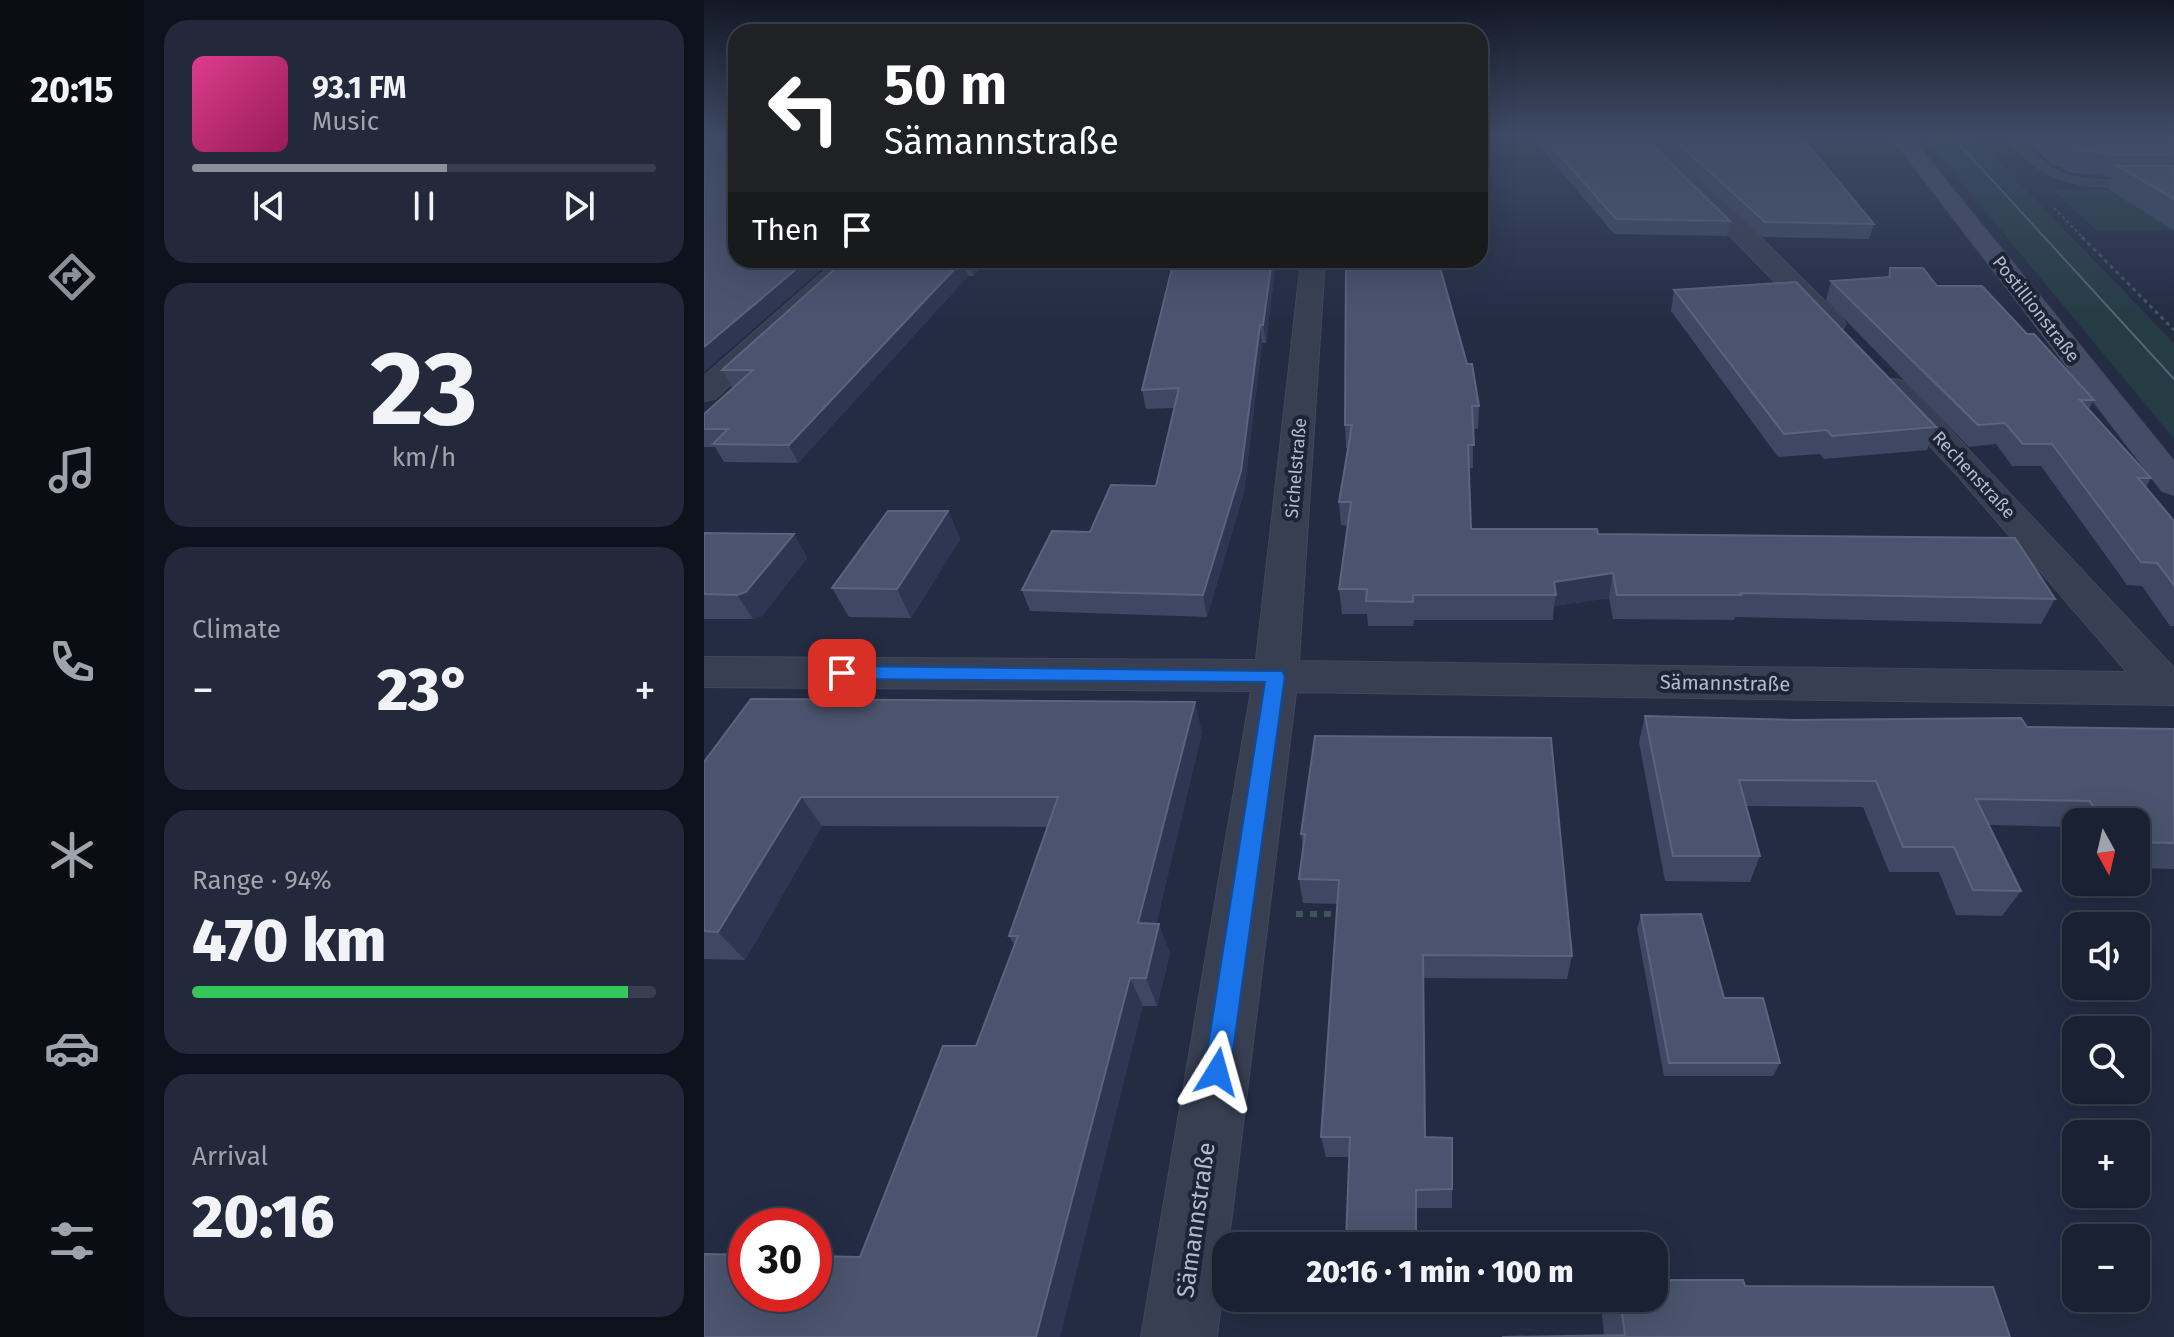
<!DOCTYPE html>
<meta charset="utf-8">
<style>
body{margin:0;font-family:"Fira Sans",sans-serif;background:#23293a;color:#f1f3f6;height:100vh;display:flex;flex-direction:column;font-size:30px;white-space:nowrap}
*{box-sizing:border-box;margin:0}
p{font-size:26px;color:#9fa3ac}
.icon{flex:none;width:44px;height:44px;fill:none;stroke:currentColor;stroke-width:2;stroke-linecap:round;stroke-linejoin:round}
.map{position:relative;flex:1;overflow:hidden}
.drawer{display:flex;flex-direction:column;gap:20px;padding:20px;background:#0e121c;width:560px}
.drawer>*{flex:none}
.hud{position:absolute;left:24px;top:24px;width:760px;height:244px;border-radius:24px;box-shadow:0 8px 32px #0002,0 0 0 2px #383e4d;background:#202124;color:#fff;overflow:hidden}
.needle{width:52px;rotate:172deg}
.tools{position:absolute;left:1358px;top:808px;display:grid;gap:16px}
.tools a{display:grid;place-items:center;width:88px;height:88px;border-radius:16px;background:#1a2132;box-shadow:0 8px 32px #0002,0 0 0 2px #383e4d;font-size:40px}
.speed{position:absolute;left:24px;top:1208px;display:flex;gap:16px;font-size:40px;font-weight:700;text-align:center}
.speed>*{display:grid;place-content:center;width:104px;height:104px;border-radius:50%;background:#1a2132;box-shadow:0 8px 32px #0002,0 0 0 2px #383e4d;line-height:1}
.speed .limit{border:12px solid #d22;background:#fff;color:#111}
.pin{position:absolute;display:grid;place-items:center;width:68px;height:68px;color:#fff;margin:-34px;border-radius:16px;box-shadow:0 4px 12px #0006}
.me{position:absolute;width:88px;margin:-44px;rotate:8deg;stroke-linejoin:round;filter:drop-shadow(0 0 6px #0008)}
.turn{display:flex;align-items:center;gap:28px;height:168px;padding:0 24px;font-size:36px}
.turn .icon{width:104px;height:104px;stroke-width:2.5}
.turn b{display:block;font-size:56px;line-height:68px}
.then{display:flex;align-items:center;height:76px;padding:0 24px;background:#0003;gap:16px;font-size:30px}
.big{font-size:60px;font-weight:800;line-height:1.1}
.drawer .widget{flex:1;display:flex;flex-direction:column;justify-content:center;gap:12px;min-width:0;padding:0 28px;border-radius:24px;background:#23293a}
.drawer .dial{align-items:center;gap:0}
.dial b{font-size:104px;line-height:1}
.song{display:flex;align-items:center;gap:24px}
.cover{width:96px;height:96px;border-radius:12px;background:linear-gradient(135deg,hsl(330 70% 55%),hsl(330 70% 35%))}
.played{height:8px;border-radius:4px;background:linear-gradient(90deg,#8c9099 55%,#383e4d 55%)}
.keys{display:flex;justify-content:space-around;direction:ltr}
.heat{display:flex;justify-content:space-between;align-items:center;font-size:44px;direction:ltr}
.charge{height:12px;border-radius:6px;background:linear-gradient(90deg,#34c759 94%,#383e4d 0)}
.trip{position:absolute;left:508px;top:1232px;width:456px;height:80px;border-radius:24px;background:#1a2132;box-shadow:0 8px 32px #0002,0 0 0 2px #383e4d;font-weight:800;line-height:80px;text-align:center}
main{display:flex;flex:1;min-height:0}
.dock{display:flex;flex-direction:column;width:144px;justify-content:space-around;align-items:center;background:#0a0d14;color:#9fa3ac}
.dock .icon{width:56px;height:56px}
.dock .selected{color:#8c9099}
.dock b{font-size:36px;color:#f1f3f6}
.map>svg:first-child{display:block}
</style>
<main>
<nav class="dock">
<b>20:15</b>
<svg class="icon selected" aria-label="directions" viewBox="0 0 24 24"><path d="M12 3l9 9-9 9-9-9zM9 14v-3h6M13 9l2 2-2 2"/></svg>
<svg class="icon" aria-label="music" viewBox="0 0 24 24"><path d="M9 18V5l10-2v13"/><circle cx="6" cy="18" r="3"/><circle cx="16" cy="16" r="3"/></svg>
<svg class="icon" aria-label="phone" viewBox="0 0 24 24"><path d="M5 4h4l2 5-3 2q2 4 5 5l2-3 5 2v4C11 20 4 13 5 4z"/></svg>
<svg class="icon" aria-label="climate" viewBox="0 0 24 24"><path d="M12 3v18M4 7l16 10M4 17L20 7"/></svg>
<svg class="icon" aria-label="car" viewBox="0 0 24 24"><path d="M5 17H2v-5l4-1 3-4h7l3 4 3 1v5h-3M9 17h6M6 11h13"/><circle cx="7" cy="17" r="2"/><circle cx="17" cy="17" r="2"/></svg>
<svg class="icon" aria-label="filters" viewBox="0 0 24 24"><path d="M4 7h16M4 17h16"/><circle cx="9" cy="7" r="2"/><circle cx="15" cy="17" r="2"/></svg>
</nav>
<section class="drawer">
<div class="widget">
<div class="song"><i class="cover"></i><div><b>93.1 FM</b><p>Music</p></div></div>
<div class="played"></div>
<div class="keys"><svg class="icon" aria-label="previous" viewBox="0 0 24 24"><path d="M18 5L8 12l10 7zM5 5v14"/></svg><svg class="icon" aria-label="pause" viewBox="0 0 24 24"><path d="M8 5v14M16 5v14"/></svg><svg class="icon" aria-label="next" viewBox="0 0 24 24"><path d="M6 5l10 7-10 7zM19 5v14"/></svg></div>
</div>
<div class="widget dial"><b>23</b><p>km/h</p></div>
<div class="widget"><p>Climate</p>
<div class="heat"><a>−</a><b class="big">23°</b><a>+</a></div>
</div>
<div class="widget"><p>Range · 94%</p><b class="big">470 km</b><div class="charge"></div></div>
<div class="widget"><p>Arrival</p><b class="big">20:16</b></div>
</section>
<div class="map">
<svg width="1470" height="1337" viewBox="0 0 1470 1337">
<rect width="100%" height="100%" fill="#232c43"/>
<g fill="#253c44">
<polygon points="1217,134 1268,134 1470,343 1470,439"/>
<polygon points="1470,189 1470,230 1393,231 1349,190"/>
</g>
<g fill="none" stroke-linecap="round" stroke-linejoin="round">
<defs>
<path id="lane" d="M1300,134H1311C1323,145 1334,159 1347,168C1380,188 1433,178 1470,178V186C1398,185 1348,199 1300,134Z"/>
<g id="street">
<polygon points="926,134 946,134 1036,217 1138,318 1142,324 1138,330 1128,332 1118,330"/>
<polygon points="133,260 160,260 11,399 0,401 0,376"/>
<polygon points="597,260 621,260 595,661 1423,672 1254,476 1178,395 1174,388 1178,381 1189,379 1200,381 1470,668 1470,705 592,692 513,1337 437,1337 547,691 0,687 0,657 552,660"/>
</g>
<polygon id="secondary" points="1185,134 1204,134 1470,461 1470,495 1458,491"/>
</defs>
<use href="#lane" stroke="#42485c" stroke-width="2"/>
<use href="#street" stroke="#42485c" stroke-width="2"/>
<use href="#secondary" stroke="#42485c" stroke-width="2"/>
<polyline stroke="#3f555c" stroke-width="2" stroke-dasharray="3 3" stroke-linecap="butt" points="1350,208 1380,239"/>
<polyline stroke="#3f555c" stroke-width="3" stroke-dasharray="4 4" stroke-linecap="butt" points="1378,237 1470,330"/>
<polyline stroke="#3f555c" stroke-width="6" stroke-dasharray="7 7" stroke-linecap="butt" points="592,914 638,914"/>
<use href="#lane" fill="#383f53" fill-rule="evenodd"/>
<use href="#street" fill="#383f53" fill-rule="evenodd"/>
<use href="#secondary" fill="#454d66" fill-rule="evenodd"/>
<polyline stroke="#59627a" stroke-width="2" points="1246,134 1470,379"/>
</g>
<g fill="#3e4862">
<polygon points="825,134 937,134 1026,221 1023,236 910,234"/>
<polygon points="949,134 1004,134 1008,139 1170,224 1165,239 1058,237"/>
<polygon points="1313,134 1470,134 1470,231 1404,189 1409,177 1363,172 1358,167 1349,165"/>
<polygon points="141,260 282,260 270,276 264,276 94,463 20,462 11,447 0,447 0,414 30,388 28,387 18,370"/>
<polygon points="572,260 562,343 558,343 540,492 503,617 326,611 318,590 386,532 452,486 470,408 442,409 438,390"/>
<polygon points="642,260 766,260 766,268 737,270 775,406 774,429 769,429 769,468 765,468 767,529 894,534 1351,599 1337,624 1031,617 1030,620 909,619 905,598 850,606 849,620 710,620 709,626 664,626 663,614 638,614 635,589 644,526 637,525 635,502 644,448 642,448 641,425"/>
<polygon points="1186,268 1233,286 1323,334 1390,400 1385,409 1447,478 1442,487 1470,521 1470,626 1466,626 1438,586 1423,585 1337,466 1308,466 1292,444 1265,447 1122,300 1127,281 1183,278"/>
<polygon points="970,290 1232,427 1223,450 1120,459 1116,454 1074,457 967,311"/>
<polygon points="244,511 256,539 207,618 145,617 128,588"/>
<polygon points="0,533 90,534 103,558 58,616 49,619 0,619"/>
<polygon points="941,716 1323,727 1470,729 1470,869 1432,868 1432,822 1372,822 1372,837 1367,827 1285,825 1317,891 1298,916 1252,915 1235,872 1185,872 1159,807 1042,806 1056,856 1046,882 961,881 935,742"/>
<polygon points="498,732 452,924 466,953 453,1006 439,1006 156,1257 272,1046 311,946 305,936 344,827 118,826 41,960 0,959 0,762"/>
<polygon points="611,736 868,956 863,979 719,978 721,1137 748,1189 748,1208 713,1208 713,1246 643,1246 642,1241 645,1157 622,1157 617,1137 633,904 599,903 595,879 599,848 597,834"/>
<polygon points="937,915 1020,998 1076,1063 1069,1076 960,1076 933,929"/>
<polygon points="1041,1286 1306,1337 900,1335 898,1315 906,1298 950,1298"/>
</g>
<g fill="#2e3751">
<polygon points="103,260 128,260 0,372 0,347"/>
<polygon points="259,260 264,276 94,463 85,445"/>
<polygon points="264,260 282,260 270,276"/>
<polygon points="568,260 572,260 562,343 559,325"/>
<polygon points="556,325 558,343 540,492 503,617 499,595"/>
<polygon points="244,511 256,539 207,618 193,589"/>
<polygon points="90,534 103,558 58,616 49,619 33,595"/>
<polygon points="909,573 905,598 850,606 852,595 850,582"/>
<polygon points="491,702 498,732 446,951 434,923"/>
<polygon points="97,797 118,826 41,960 14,932"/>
<polygon points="455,924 466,953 453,1006 442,978"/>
<polygon points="426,978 439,1006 356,1337 332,1337"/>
</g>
<g fill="#4b546e" stroke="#5b647c" stroke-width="2">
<polygon points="0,134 32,134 32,260 103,260 0,347"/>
<polygon points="837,134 937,134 1026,221 912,219"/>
<polygon points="964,134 1004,134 1008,139 1100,140 1170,224 1061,222"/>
<polygon points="1346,134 1470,134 1470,154 1417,155 1373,150 1367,145 1358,143"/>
<polygon points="1414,166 1470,166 1470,199"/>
<polygon points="141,260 265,260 259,260 85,445 9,444 24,429 0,429 0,414 49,370 18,370"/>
<polygon points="470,260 568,260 559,325 556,325 537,471 499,595 318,590 348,531 386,532 407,485 452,486 475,388 438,390"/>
<polygon points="642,260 734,260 763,364 768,364 775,406 768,406 770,445 764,445 767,529 893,529 894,534 1311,538 1351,599 1036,593 1037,595 913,595 909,573 850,582 852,595 709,595 709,602 662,601 663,589 635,589 647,502 635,502 648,425 641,425"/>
<polygon points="1186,268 1219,268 1233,286 1278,286 1323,334 1330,334 1390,400 1376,400 1447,478 1434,478 1470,521 1470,585 1453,563 1437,562 1348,444 1319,444 1301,423 1274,425 1127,281 1186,277"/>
<polygon points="1092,282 1232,427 1128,436 1123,430 1080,434 970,290"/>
<polygon points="184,511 244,511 193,589 128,588"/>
<polygon points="0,533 90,534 42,592 33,595 0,594"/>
<polygon points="47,699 491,702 434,923 455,924 442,978 426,978 332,1337 0,1337 0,1254 42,1255 42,1294 110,1294 110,1256 156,1257 239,1046 272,1046 314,936 305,936 354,797 97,797 14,932 0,931 0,762"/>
<polygon points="941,716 1091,720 1317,718 1323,727 1470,729 1470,843 1432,842 1432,822 1398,822 1386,801 1272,799 1317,891 1269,890 1250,847 1199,847 1172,781 1035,780 1056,856 969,856"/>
<polygon points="611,736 847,738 868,956 719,955 721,1137 748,1138 748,1189 712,1190 712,1244 642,1241 646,1137 617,1137 635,880 595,879 601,834 597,834"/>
<polygon points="997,914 1020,998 1059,998 1076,1063 965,1063 937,915"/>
<polygon points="950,1280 1039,1280 1041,1286 1289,1287 1306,1337 798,1337 921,1335 916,1298 950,1298"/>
</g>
<linearGradient id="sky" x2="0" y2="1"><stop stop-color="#131825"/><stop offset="0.42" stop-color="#3f4b66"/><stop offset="1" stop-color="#3f4b66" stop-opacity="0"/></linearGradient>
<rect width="1470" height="321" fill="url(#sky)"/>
<polygon fill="#1a73e8" stroke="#114b97" stroke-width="2" points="138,666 578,671 581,676 526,1072 522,1081 513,1085 503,1081 500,1072 561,682 138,679 129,673"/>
<g text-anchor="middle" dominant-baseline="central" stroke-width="8" stroke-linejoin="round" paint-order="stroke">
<g font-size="18" fill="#b5bbcd" stroke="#1d2438">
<text transform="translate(1332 309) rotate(52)">Postillionstraße</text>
<text transform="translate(592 468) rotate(-85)">Sichelstraße</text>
<text transform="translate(1270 475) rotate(47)">Rechenstraße</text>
</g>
<g font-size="20" fill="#b5bbcd" stroke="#1d2438">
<text transform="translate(1021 683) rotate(1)">Sämannstraße</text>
</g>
<g font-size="24" fill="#b5bbcd" stroke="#1d2438">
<text transform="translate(492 1220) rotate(-82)">Sämannstraße</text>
</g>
</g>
</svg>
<div class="tools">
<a><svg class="needle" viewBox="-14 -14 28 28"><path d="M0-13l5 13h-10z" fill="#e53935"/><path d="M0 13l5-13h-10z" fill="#9fa3ac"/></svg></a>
<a><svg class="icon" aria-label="sound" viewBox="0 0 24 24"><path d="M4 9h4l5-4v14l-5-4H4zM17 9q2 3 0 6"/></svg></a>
<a><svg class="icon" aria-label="search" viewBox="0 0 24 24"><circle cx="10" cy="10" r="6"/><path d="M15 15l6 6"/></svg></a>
<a>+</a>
<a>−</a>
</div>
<div class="speed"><div class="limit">30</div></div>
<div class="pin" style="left:138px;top:673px;background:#d93025"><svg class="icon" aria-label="arrive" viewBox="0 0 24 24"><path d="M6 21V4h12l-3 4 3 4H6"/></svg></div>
<svg class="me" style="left:513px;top:1072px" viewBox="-20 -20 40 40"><path d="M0-17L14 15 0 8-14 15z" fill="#1a73e8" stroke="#fff" stroke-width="4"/></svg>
<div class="trip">20:16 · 1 min · 100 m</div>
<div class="hud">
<div class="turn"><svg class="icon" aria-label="left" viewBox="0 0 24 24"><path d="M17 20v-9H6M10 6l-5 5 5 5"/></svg><div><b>50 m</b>Sämannstraße</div></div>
<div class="then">Then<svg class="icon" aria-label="arrive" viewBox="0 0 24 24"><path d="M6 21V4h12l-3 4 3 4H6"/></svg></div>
</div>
</div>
</main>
